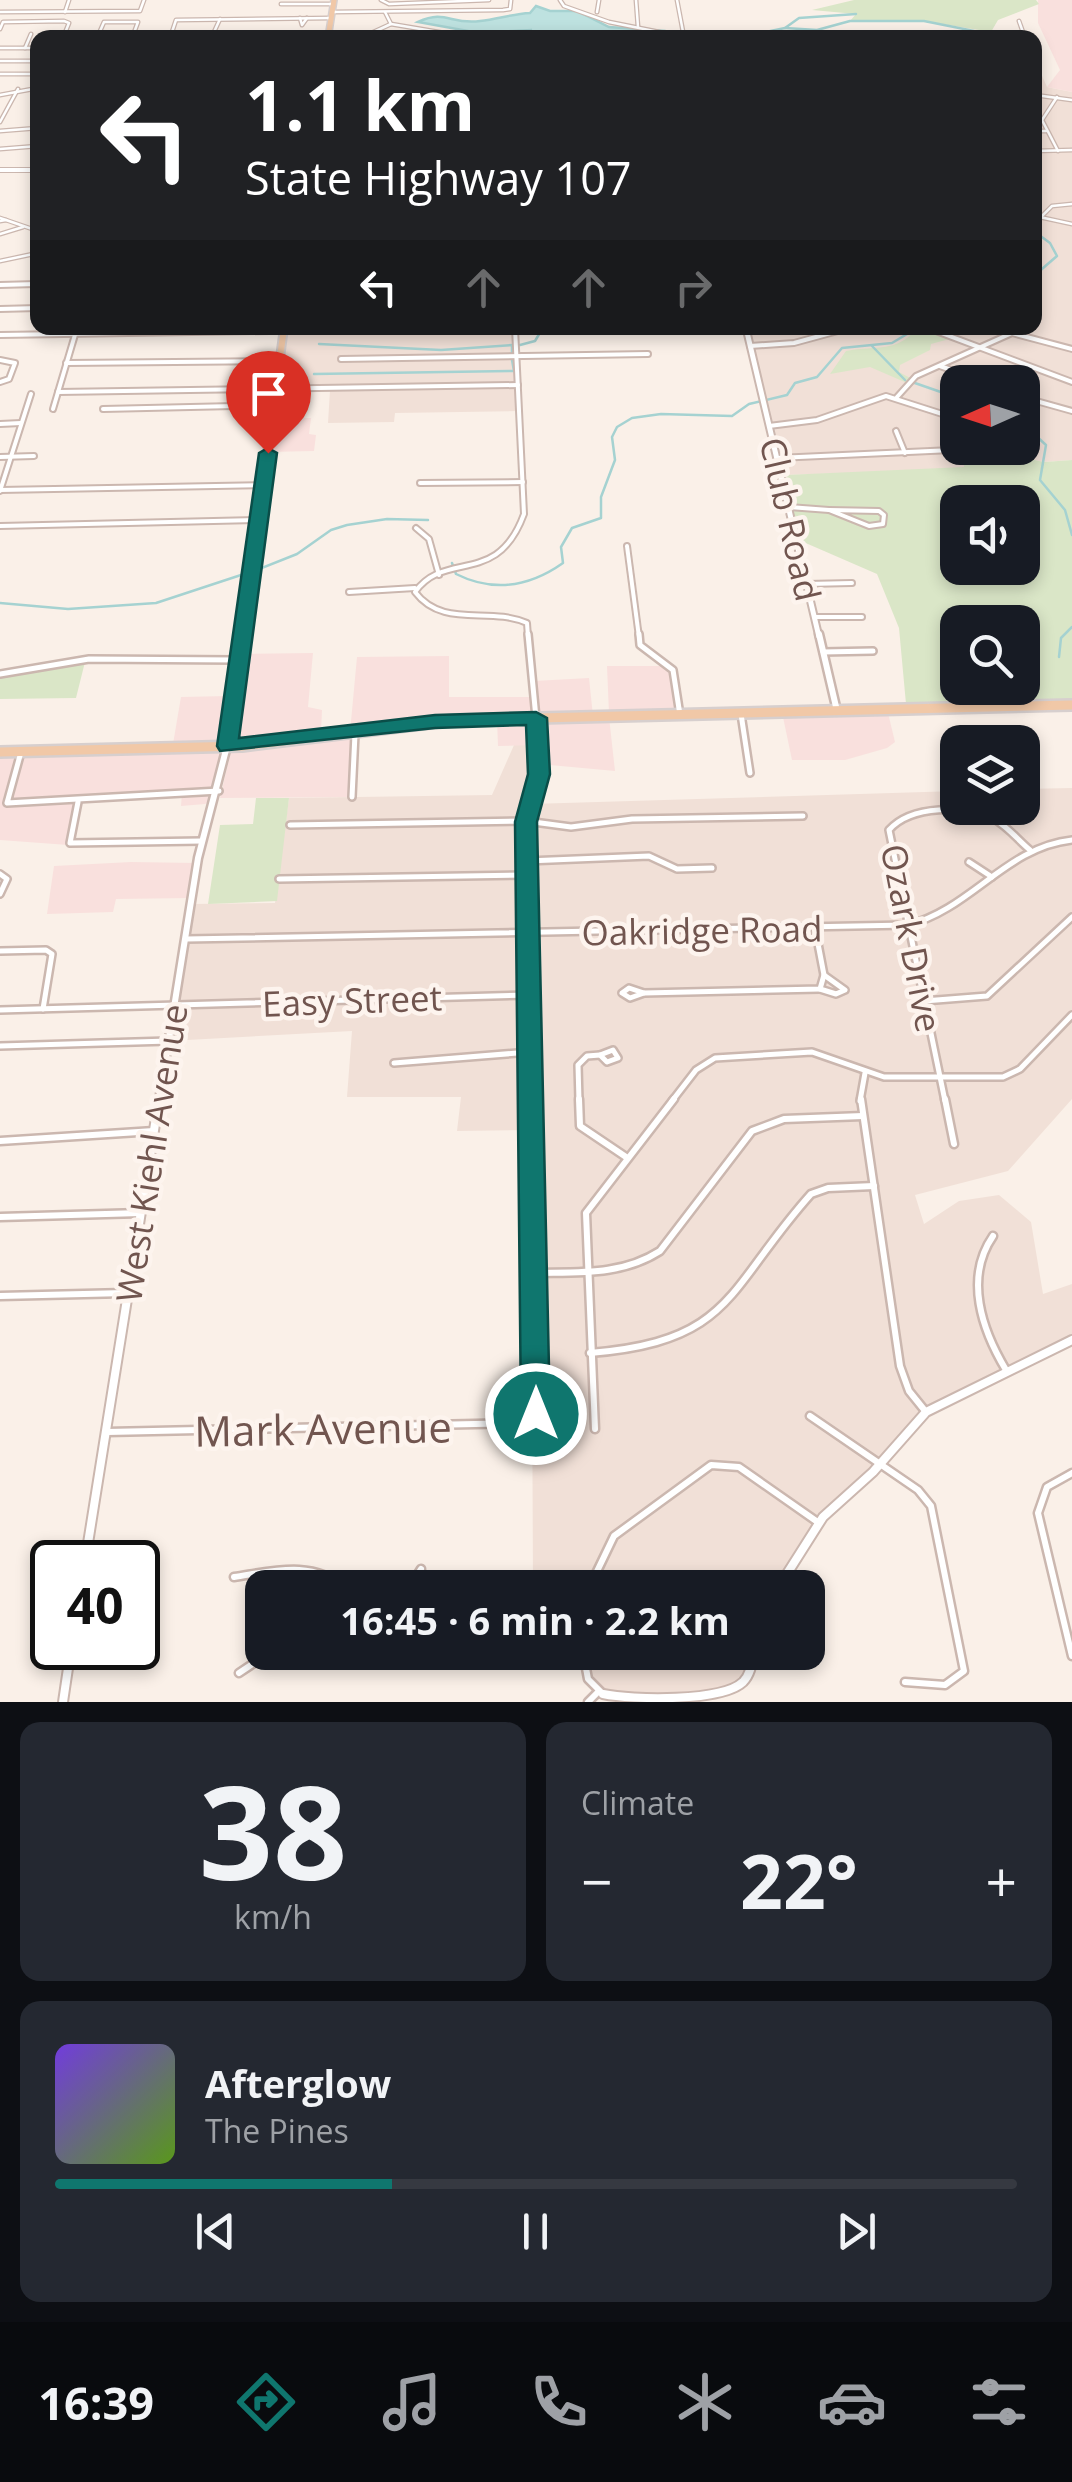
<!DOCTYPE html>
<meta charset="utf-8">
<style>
body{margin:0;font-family:"Open Sans",sans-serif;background:#242831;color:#f1f3f6;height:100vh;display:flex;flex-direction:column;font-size:38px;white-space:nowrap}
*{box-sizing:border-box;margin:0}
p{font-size:32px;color:#9ea1a6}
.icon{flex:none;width:55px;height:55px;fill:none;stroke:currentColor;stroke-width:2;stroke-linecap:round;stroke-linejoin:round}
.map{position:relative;height:1702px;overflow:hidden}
.drawer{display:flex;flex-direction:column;gap:20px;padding:20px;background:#0d0f14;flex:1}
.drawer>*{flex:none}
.banner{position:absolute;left:30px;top:30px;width:1012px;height:305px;border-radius:20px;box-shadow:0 5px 15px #0003;background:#202124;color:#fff;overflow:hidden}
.needle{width:65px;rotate:267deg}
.fabs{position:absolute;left:940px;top:365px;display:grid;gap:20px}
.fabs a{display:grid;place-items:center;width:100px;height:100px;border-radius:20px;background:#171b24;box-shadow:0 5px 15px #0003;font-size:50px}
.speed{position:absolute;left:30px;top:1540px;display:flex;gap:20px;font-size:50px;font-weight:700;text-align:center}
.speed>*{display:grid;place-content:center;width:130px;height:130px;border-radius:50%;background:#171b24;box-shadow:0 5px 15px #0003;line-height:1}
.speed .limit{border:5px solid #111;border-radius:15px;background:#fff;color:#111}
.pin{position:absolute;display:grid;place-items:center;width:85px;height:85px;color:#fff;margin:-102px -42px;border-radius:50% 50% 50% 0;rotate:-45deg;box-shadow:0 0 10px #0007}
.pin .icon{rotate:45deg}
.me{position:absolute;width:110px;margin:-55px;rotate:0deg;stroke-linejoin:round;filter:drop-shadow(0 0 8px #0008)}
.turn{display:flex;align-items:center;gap:35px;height:210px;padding:0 50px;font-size:45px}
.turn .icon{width:130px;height:130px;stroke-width:2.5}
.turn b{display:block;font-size:70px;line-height:85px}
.lanes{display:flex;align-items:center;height:95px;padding:0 50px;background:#0003;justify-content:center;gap:50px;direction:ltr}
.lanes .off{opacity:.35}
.big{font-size:75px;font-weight:700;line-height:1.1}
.drawer .card{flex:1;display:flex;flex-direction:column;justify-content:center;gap:15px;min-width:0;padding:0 35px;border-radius:20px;background:#242831}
.drawer .dial{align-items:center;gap:0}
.dial b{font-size:130px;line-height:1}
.song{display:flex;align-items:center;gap:30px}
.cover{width:120px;height:120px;border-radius:15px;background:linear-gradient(135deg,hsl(260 70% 55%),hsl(90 70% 35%))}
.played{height:10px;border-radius:5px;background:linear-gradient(90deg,#0f766e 35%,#363941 35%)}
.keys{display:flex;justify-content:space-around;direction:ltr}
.heat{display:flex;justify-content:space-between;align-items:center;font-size:55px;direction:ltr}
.drawer .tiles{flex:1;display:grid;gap:20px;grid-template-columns:1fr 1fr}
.card:last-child{grid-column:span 2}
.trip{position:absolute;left:245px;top:1570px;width:580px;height:100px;border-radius:20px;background:#171b24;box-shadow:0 5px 15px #0003;font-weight:700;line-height:100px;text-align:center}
.tab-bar{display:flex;height:160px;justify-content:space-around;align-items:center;background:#090b0e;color:#9ea1a6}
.tab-bar .icon{width:70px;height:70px}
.tab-bar .current{color:#0f766e}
.tab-bar b{font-size:45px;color:#f1f3f6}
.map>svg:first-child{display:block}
</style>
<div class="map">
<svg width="1072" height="1702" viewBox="0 0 1072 1702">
<rect width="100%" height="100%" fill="#faf0e8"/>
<g fill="#f1e0d7" fill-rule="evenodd">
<path d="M1035,60L1047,87L1072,92V460L1044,462L1002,453L964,454V470L781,475L746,328H1035ZM958,382H1022V448H958Z"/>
<polygon points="315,328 562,328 515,328 518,385 277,389 284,331"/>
<polygon points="517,388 518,411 395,413 394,422 328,423 330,391"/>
<polygon points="514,745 538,745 539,764 531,804 957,791 958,808 1022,808 1023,789 1072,788 1072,1099 1008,1171 915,1195 924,1224 959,1201 999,1195 1031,1222 1043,1294 1072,1284 1072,1339 926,1412 829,1511 779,1587 533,1587 531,1130 457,1131 461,1097 347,1097 352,1031 169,1041 191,904 275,903 289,798 492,795"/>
<polygon points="559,1653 756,1653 748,1676 718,1694 603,1694 584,1660"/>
</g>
<g fill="#f9e0dd">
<polygon points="1038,0 1072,0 1072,92 1047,87 1060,70 1038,23"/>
<polygon points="305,404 304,418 311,418 309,434 316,435 314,451 268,452 274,405"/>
<polygon points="313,653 308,707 322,710 321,732 232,744 241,654"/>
<polygon points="449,656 449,697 534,697 534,681 589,678 593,716 609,717 615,771 539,764 537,745 498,746 497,720 350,732 357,657"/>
<polygon points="607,666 663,666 670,673 676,709 609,713"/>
<polygon points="229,696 222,741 173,744 181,697"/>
<polygon points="888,713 895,742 887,748 845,760 792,760 783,717"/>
<polygon points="352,735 348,797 220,798 231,751"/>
<polygon points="215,751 222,756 212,800 205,804 181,806 182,793 77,799 68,845 0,840 0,758"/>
<polygon points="131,862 197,863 192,898 116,899 113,912 47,914 54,866"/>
</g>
<g fill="#dae6c7" fill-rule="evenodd">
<polygon points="854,0 1036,0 1039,4 998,20 991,32 924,21 850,21 856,14 812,10"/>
<path d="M917,328H961L944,334L953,338L931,344L930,350L900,365L899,372L912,379L907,383L870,367L830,374L846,351C878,345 897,353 917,328Z"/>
<path d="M1002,453L1044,462L1072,460V700L906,704L899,628L877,574L801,541L789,507L785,475L964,467L963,454ZM958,502H1022V568H958ZM958,622H1022V688H958Z"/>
<polygon points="86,658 76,698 0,699 0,674"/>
<polygon points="256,798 289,798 277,901 208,904 220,825 253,824"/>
</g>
<path fill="#bee2e0" stroke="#a5d2d1" stroke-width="2.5" d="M536,6L550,11H577L609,27L665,31L675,37H507L532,30L479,33L418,22C446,9 450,25 480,21C498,19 512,14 530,13Z"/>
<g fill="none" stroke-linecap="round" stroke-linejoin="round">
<g stroke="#a5d2d1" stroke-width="2.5">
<polyline points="785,28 817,30 850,21 924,21 974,31"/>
<polyline points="736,38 785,28 799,18 856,14"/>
<polyline points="1035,232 1050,243 1057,256 1035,275"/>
<polyline points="319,344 441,350 512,345 512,355"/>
<polyline points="520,345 535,341 541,331"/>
<polyline points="872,346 905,380"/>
<polyline points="314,374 514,371 512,360"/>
<polyline points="912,382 958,398"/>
<polyline points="1022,423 1046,445 1040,480 1065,510 1072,535"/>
<path d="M452,563L456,574C494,593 529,587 563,563L561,547L572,528L601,518V497L615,460L612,437L617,427L632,418L661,414L732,416L749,404L787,395L795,383L817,377L842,348L892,343L917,328"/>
<polyline points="254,571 297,554 331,530 347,525 387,519 428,520"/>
<polyline points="0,603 68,609 156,603 241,575"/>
<polyline points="1059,657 1061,638 1072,627"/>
</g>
<defs>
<g id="minor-far3">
<polyline points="381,0 389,4 489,0"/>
<polyline points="560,0 564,6 609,22 684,37 677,0"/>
<polyline points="636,0 638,27"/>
<polyline points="281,4 334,4"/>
<polyline points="0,12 140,11 144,0"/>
<polyline points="65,12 69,0"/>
<polyline points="332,12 503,10 510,9 511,0"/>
<polyline points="385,12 391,24 474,38"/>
<polyline points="597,12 599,0"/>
<polyline points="300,18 302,25 307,18"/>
<polyline points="1019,21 1025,38"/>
<polyline points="0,29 3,22 64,21 69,23 63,38"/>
<polyline points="214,32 220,19"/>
<polyline points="367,35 391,24"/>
<polyline points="474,35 504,33"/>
<polyline points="328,36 367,36"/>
<polyline points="97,38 104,22 138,22 132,38"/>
<polyline points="170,38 176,20 331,18"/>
<polyline points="0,48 38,48"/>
<polyline points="25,48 31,34"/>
<polyline points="0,61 38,61"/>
<polyline points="0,74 38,74"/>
<polyline points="0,95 38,88"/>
<polyline points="1035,95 1072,100"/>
<polyline points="1057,97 1042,120 1058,151"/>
<polyline points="0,122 18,89"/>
<polyline points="0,131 38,128"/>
<polyline points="1035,131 1046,131"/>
<polyline points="0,149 38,146"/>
<polyline points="1035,151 1072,150"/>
<polyline points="38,187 38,192"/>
<polyline points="1035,216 1072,224"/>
<polyline points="1041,217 1052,206 1072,204"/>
<polyline points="0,218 6,220 0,221"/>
<polyline points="6,220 38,231"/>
<polyline points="0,234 23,227"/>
<polyline points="0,261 38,253"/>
</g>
<g id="minor-far2">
<polyline points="0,285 36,284"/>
<polyline points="0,309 38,308"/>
<polyline points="495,328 563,328"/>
<path d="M515,328L524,514C497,588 446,549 415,592C443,629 489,606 527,623L528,637"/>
<polyline points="928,328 1072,382"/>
<polyline points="0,335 459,328"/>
<polyline points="750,346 794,343 849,328"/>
<polyline points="341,359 648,354"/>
<polyline points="0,360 15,363 9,379 0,382"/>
<polyline points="66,363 280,361"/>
<polyline points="940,366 984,382"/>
<polyline points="58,392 518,385"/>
<polyline points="897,397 916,376 1012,333 1072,349"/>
<polyline points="1022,397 1072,411"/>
<polyline points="53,409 77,328"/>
<polyline points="103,409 274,405"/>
<polyline points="0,424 21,423"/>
<polyline points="769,426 817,420 886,396 958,419"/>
<polyline points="896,431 905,453"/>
<polyline points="0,457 34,456"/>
<polyline points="777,458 996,448"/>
<polyline points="420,483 523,482"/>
<polyline points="0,490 264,485"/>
<polyline points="0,491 31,394"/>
<polyline points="789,507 829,510"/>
<polygon points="829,510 879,511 884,515 883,524 869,526"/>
<polyline points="0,526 259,520"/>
<polyline points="416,528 429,539 439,575"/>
<polyline points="627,546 639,637"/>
<polyline points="807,584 852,583"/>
<polyline points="349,592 415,588"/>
<polyline points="815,617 862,617"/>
</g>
<g id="minor-far1">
<polyline points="528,634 536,718"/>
<polyline points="639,634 640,645 673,670 680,715"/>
<polyline points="823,652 873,651"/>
<polyline points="0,674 89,659 237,660"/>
<polyline points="741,714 750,773"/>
<polyline points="21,752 7,803 219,791"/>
<polyline points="352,797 355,734"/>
<polyline points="78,802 70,843 202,841"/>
<polyline points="290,825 526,821 571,827 632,819 803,816"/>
<polyline points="527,861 649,856 677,869 712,868"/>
<polyline points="969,862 992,877"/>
<polyline points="0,874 7,879 0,894"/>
<polyline points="279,879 527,875"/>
<polyline points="815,928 824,975 845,990 836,994 820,989"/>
<path d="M186,939L908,925C971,909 1006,847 1072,840"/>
<polyline points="0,951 46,950 52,954 43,1009"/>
<polygon points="629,988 644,993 630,998 622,993"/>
<polyline points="644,993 820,989 824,975"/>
<polyline points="924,1001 987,996 1072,917"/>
<polyline points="0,1010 530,995"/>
<polyline points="0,1046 169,1041"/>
<polygon points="613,1050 618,1058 607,1062 600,1055"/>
<polyline points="394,1063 530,1052"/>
<polyline points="579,1101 578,1065 587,1056 600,1055"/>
<polyline points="672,1101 696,1070 715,1058 812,1052 884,1077 1003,1077 1020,1069 1072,1015"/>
<polyline points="860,1101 865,1073"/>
<path d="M945,1101L889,830C911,805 965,805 994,819C1008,827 1018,840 1030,850"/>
</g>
<g id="minor">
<polyline points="579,1099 580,1126 626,1157"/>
<polyline points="861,1099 900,1366 909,1391 926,1412"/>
<polyline points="945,1099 954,1144"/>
<polyline points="0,1141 154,1131"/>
<polyline points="0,1217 141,1213"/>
<path d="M993,1236C964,1278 982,1330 1006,1370"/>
<path d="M534,1273C578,1272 621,1276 660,1251L752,1131L784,1119L863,1116"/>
<polyline points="0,1296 126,1293"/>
<path d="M590,1353C734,1341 726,1289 811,1194L828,1188L874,1186"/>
<polyline points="810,1416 918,1490 931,1506 964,1671 945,1685 905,1682"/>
<polyline points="595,1429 586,1213 674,1099"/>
<polyline points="107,1432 524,1423 535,1414"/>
<polyline points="1072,1473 1047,1487 1038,1513 1072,1656"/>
<path d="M234,1577C274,1571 312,1560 346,1588"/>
<polyline points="409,1588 421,1569"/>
<polyline points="589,1588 614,1536 711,1465 739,1467 819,1523"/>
<polyline points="583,1652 588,1679 602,1693"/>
<polyline points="239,1673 263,1657 294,1652"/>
<polyline points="588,1702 599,1691"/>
</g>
<polyline id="tertiary-far3" points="0,170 38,170"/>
<polyline id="tertiary-far2" points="746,328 819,637"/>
<g id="tertiary-far1">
<polyline points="819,634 837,711"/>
<polyline points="159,1101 198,858 227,746"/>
<polyline points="530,1101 526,821 539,774 536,718"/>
</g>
<g id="tertiary">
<polyline points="530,1099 535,1414"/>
<polyline points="85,1562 159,1099"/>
<polyline points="778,1588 823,1517 873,1472 926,1412 1072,1340"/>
<path d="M603,1694C632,1700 722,1702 743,1682C751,1674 752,1662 754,1652"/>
<polyline points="63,1702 71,1648"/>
</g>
<polyline id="primary-far2" points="328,38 334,0"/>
<polyline id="primary-far1" points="242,637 284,328"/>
<g id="primary">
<polyline points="227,746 242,634"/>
<polyline points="0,752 242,746 454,720 1072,705"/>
</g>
</defs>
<use href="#minor-far3" stroke="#cbb7af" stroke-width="5"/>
<use href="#minor-far2" stroke="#cbb7af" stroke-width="8"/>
<use href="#minor-far1" stroke="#cbb7af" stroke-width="10"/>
<use href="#minor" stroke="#cbb7af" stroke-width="11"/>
<use href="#tertiary-far3" stroke="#cbb7af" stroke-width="6"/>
<use href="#tertiary-far2" stroke="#cbb7af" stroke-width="9"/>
<use href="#tertiary-far1" stroke="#cbb7af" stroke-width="11"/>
<use href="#tertiary" stroke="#cbb7af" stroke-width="12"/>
<use href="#primary-far2" stroke="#d7cfce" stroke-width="8"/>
<use href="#primary-far1" stroke="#d7cfce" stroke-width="10"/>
<use href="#primary" stroke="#d7cfce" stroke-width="14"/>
<use href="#minor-far3" stroke="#fff" stroke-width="2.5"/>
<use href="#minor-far2" stroke="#fff" stroke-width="4"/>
<use href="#minor-far1" stroke="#fff" stroke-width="5"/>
<use href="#minor" stroke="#fff" stroke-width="6"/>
<use href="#tertiary-far3" stroke="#fff" stroke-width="4"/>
<use href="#tertiary-far2" stroke="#fff" stroke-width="5"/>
<use href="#tertiary-far1" stroke="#fff" stroke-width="6"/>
<use href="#tertiary" stroke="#fff" stroke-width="8"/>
<use href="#primary-far2" stroke="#f1c8a7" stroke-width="5"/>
<use href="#primary-far1" stroke="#f1c8a7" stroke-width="6"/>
<use href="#primary" stroke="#f1c8a7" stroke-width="9"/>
</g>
<polygon fill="#0f766e" stroke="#0a4d48" stroke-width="2.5" points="268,448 277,453 239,738 435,715 536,712 547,718 550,774 537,822 550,1414 546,1424 536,1428 525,1424 521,1414 515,822 528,774 526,725 435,728 220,751 217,746 259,453"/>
<g text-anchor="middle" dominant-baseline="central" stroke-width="9" stroke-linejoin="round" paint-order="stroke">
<g font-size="35" fill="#71554f" stroke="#fdf4ee">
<text transform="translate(791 519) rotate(77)">Club Road</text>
<text transform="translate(702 930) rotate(-1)">Oakridge Road</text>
<text transform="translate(912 938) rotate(79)">Ozark Drive</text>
<text transform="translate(352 1000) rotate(-2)">Easy Street</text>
<text transform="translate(151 1153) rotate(-81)">West Kiehl Avenue</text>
</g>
<g font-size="42" fill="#71554f" stroke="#fdf4ee">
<text transform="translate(323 1428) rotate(-1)">Mark Avenue</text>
</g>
</g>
</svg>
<div class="fabs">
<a><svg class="needle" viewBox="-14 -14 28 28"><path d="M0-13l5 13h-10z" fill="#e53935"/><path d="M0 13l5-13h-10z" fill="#9ea1a6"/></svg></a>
<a><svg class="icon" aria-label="sound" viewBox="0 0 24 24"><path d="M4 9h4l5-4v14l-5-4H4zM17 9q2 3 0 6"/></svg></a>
<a><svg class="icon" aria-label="search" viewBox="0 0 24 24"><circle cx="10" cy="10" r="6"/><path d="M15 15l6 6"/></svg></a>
<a><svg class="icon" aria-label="layers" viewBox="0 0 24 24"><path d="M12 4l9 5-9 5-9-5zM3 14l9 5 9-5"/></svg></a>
</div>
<div class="speed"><div class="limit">40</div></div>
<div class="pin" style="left:268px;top:453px;background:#d93025"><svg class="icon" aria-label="arrive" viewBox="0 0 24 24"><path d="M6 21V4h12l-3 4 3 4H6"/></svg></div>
<svg class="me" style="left:536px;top:1414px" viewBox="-20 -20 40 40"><circle r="17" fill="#0f766e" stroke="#fff" stroke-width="3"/><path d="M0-11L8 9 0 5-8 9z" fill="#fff"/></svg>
<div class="trip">16:45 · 6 min · 2.2 km</div>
<div class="banner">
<div class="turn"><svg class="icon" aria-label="left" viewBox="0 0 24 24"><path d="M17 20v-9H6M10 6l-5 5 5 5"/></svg><div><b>1.1 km</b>State Highway 107</div></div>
<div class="lanes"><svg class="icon" aria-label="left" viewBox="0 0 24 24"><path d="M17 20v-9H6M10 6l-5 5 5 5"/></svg><svg class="icon off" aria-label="ahead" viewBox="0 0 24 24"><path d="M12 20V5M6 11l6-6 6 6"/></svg><svg class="icon off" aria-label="ahead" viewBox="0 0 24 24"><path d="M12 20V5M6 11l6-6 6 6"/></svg><svg class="icon off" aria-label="right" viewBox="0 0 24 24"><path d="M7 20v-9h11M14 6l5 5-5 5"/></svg></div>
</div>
</div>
<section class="drawer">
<div class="tiles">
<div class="card dial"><b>38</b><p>km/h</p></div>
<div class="card"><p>Climate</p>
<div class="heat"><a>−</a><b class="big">22°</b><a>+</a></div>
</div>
<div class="card">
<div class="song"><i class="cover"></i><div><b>Afterglow</b><p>The Pines</p></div></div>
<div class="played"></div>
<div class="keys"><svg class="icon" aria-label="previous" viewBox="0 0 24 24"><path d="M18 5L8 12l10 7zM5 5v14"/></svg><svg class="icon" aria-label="pause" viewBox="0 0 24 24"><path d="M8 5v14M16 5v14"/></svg><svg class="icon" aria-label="next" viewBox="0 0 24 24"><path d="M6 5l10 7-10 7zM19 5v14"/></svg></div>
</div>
</div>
</section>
<nav class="tab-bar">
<b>16:39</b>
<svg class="icon current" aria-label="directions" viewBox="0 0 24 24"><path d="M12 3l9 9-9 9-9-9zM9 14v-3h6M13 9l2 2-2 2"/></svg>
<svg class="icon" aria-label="music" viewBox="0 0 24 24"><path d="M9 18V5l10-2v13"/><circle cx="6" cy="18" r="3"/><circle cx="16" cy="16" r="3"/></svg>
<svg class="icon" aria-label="phone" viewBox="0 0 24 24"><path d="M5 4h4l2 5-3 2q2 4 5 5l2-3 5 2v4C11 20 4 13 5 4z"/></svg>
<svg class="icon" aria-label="climate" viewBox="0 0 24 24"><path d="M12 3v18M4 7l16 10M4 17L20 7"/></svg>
<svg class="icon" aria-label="car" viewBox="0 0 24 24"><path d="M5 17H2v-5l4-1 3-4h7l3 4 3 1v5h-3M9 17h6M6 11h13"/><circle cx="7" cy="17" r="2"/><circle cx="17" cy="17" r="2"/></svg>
<svg class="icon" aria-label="filters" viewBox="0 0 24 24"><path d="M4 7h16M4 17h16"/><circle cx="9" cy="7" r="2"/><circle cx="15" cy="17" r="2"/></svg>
</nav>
